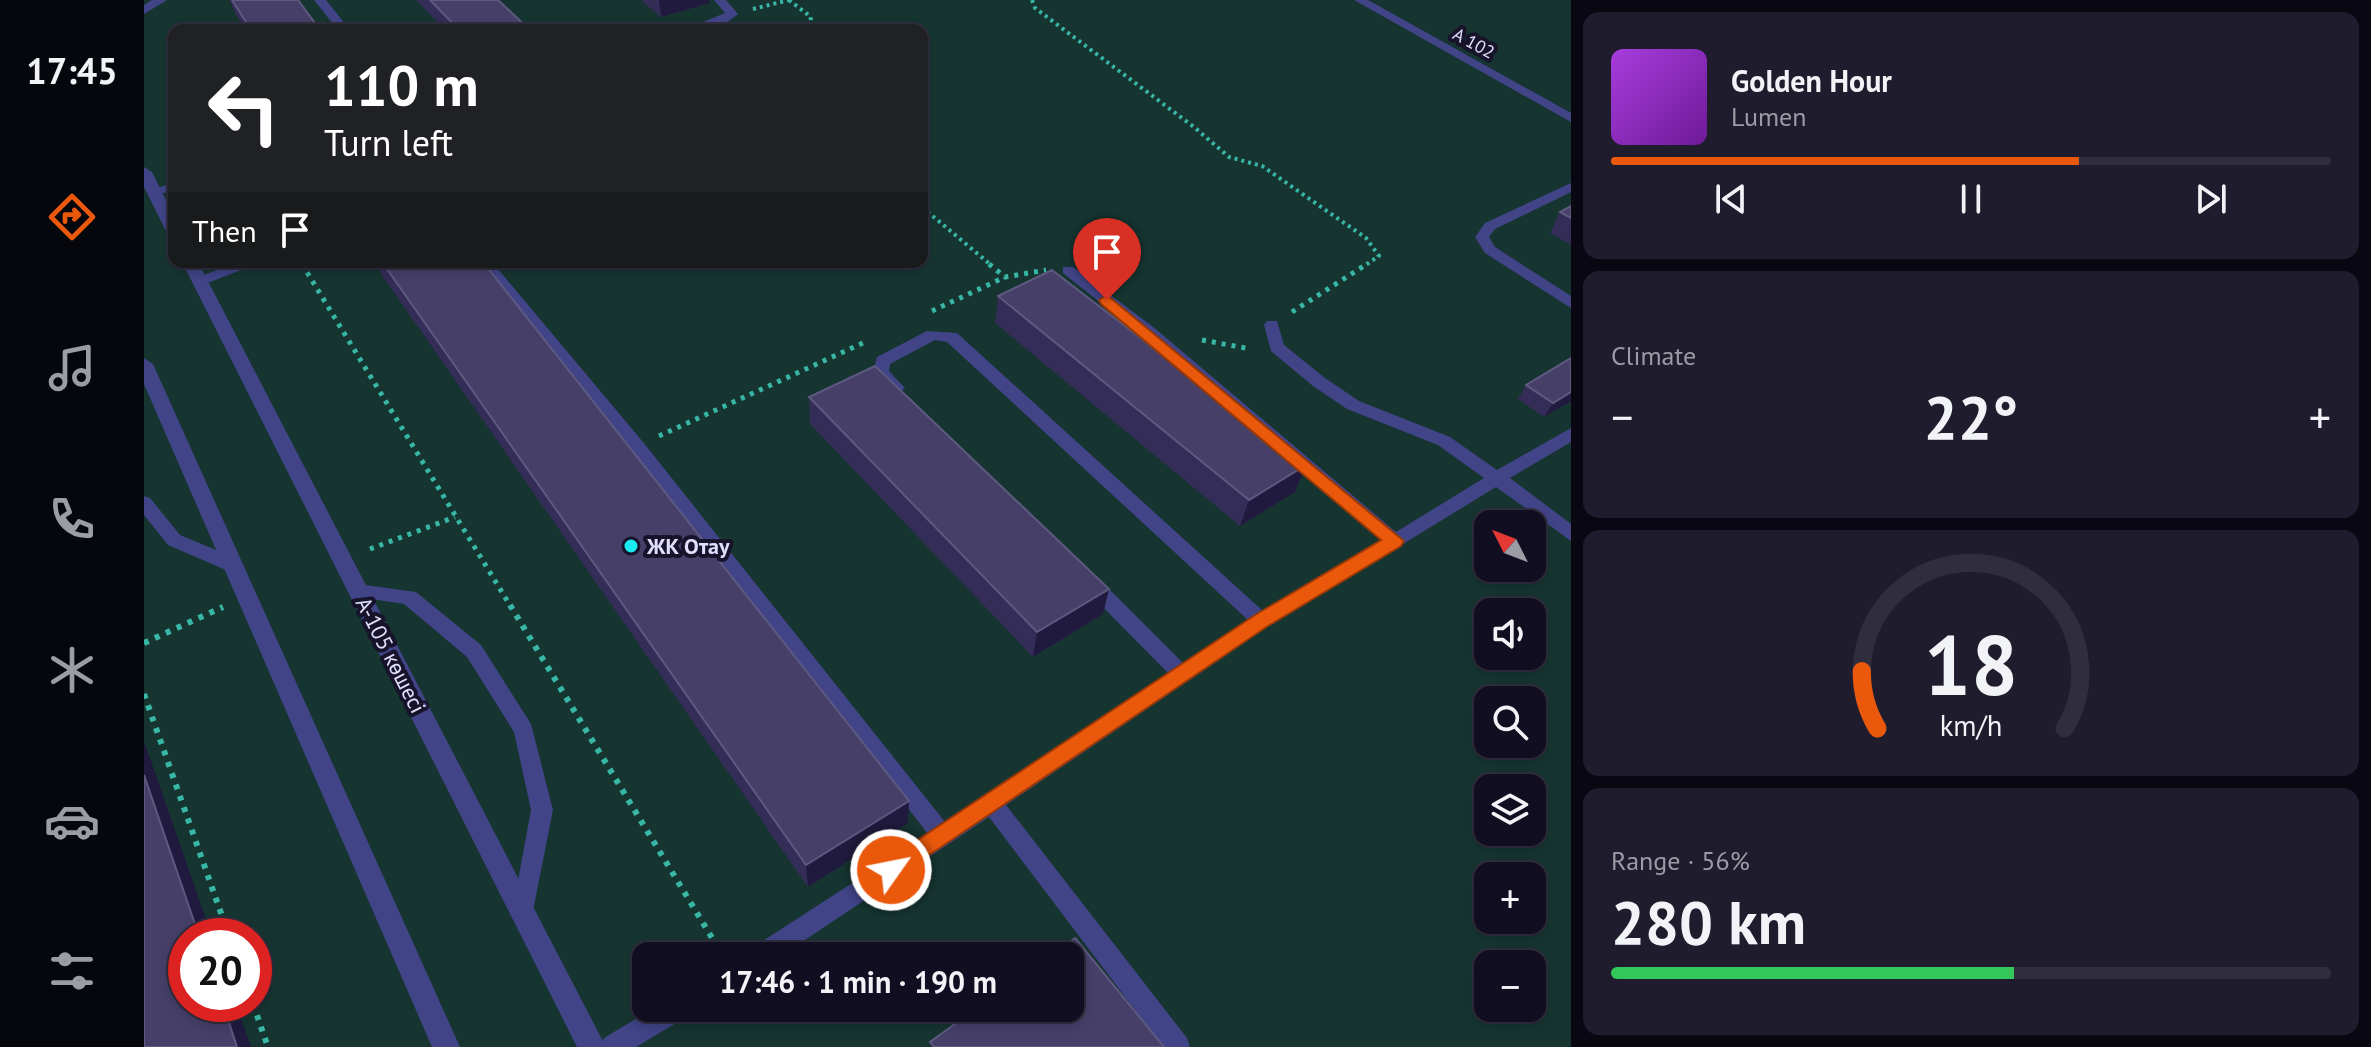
<!DOCTYPE html>
<meta charset="utf-8">
<style>
body{margin:0;font-family:"PT Sans",sans-serif;background:#1e1c2d;color:#f1f3f6;height:100vh;display:flex;flex-direction:column;font-size:30px;white-space:nowrap}
*{box-sizing:border-box;margin:0}
p{font-size:26px;color:#9c9ca5}
.icon{flex:none;width:44px;height:44px;fill:none;stroke:currentColor;stroke-width:2;stroke-linecap:round;stroke-linejoin:round}
.map{position:relative;flex:1;overflow:hidden}
.details{display:flex;flex-direction:column;gap:12px;padding:12px;background:#090812;width:800px}
.details>*{flex:none}
.guide{position:absolute;left:24px;top:24px;width:760px;height:244px;border-radius:16px;box-shadow:0 4px 12px #0003,0 0 0 2px #302e3e;background:#202124;color:#fff;overflow:hidden}
.needle{width:52px;rotate:312deg}
.buttons{position:absolute;left:1330px;top:510px;display:grid;gap:16px}
.buttons a{display:grid;place-items:center;width:72px;height:72px;border-radius:16px;background:#100e20;box-shadow:0 4px 12px #0003,0 0 0 2px #302e3e;font-size:40px}
.speed{position:absolute;left:24px;top:918px;display:flex;gap:16px;font-size:40px;font-weight:700;text-align:center}
.speed>*{display:grid;place-content:center;width:104px;height:104px;border-radius:50%;background:#100e20;box-shadow:0 4px 12px #0003,0 0 0 2px #302e3e;line-height:1}
.speed .limit{border:12px solid #d22;background:#fff;color:#111}
.pin{position:absolute;display:grid;place-items:center;width:68px;height:68px;color:#fff;margin:-82px -34px;border-radius:50% 50% 50% 0;rotate:-45deg;box-shadow:0 0 8px #0007}
.pin .icon{rotate:45deg}
.me{position:absolute;width:88px;margin:-44px;rotate:57deg;stroke-linejoin:round;filter:drop-shadow(0 0 6px #0008)}
.turn{display:flex;align-items:center;gap:28px;height:168px;padding:0 24px;font-size:36px}
.turn .icon{width:104px;height:104px;stroke-width:2.5}
.turn b{display:block;font-size:56px;line-height:68px}
.then{display:flex;align-items:center;height:76px;padding:0 24px;background:#0003;gap:16px;font-size:30px}
.big{font-size:60px;font-weight:800;line-height:1.1}
.details .card{flex:1;display:flex;flex-direction:column;justify-content:center;gap:12px;min-width:0;padding:0 28px;border-radius:16px;background:#1e1c2d}
.details .dial{align-items:center;gap:0}
.dial svg{height:208px;overflow:visible;fill:none;stroke:#302e3e;stroke-width:7;stroke-linecap:round;text-anchor:middle}
.dial text{fill:#f1f3f6;stroke:none}
.song{display:flex;align-items:center;gap:24px}
.cover{width:96px;height:96px;border-radius:12px;background:linear-gradient(135deg,hsl(280 70% 55%),hsl(280 70% 35%))}
.played{height:8px;border-radius:4px;background:linear-gradient(90deg,#ea580c 65%,#302e3e 65%)}
.keys{display:flex;justify-content:space-around;direction:ltr}
.heat{display:flex;justify-content:space-between;align-items:center;font-size:44px;direction:ltr}
.charge{height:12px;border-radius:6px;background:linear-gradient(90deg,#34c759 56%,#302e3e 0)}
.trip{position:absolute;left:488px;top:942px;width:452px;height:80px;border-radius:16px;background:#100e20;box-shadow:0 4px 12px #0003,0 0 0 2px #302e3e;font-weight:800;line-height:80px;text-align:center}
main{display:flex;flex:1;min-height:0}
.tab-bar{display:flex;flex-direction:column;width:144px;justify-content:space-around;align-items:center;background:#06060d;color:#9c9ca5}
.tab-bar .icon{width:56px;height:56px}
.tab-bar .on{color:#ea580c}
.tab-bar b{font-size:36px;color:#f1f3f6}
.map>svg:first-child{display:block}
</style>
<main>
<nav class="tab-bar">
<b>17:45</b>
<svg class="icon on" aria-label="directions" viewBox="0 0 24 24"><path d="M12 3l9 9-9 9-9-9zM9 14v-3h6M13 9l2 2-2 2"/></svg>
<svg class="icon" aria-label="music" viewBox="0 0 24 24"><path d="M9 18V5l10-2v13"/><circle cx="6" cy="18" r="3"/><circle cx="16" cy="16" r="3"/></svg>
<svg class="icon" aria-label="phone" viewBox="0 0 24 24"><path d="M5 4h4l2 5-3 2q2 4 5 5l2-3 5 2v4C11 20 4 13 5 4z"/></svg>
<svg class="icon" aria-label="climate" viewBox="0 0 24 24"><path d="M12 3v18M4 7l16 10M4 17L20 7"/></svg>
<svg class="icon" aria-label="car" viewBox="0 0 24 24"><path d="M5 17H2v-5l4-1 3-4h7l3 4 3 1v5h-3M9 17h6M6 11h13"/><circle cx="7" cy="17" r="2"/><circle cx="17" cy="17" r="2"/></svg>
<svg class="icon" aria-label="filters" viewBox="0 0 24 24"><path d="M4 7h16M4 17h16"/><circle cx="9" cy="7" r="2"/><circle cx="15" cy="17" r="2"/></svg>
</nav>
<div class="map">
<svg width="1427" height="1047" viewBox="0 0 1427 1047">
<rect width="100%" height="100%" fill="#16132b"/>
<path fill="#163531" fill-rule="evenodd" d="M0,0H1427V1047H0ZM30,30H778V262H30ZM1344,524H1388V568H1344ZM1344,612H1388V656H1344ZM1344,700H1388V744H1344ZM1344,788H1388V832H1344ZM1344,876H1388V920H1344ZM42,936H110V1004H42ZM502,956H926V1008H502ZM1344,964H1388V1008H1344Z"/>
<g fill="none" stroke-linecap="round" stroke-linejoin="round">
<g stroke="#39b7a6" stroke-width="4" stroke-dasharray="3 4" stroke-linecap="butt">
<polyline points="645,0 667,17 665,30"/>
<polyline points="888,0 891,8 1050,127 1085,157 1118,166 1222,238 1235,256 1220,266"/>
<polyline points="609,9 645,0"/>
<polyline points="778,207 848,266"/>
<polyline points="157,262 159,266"/>
</g>
<g stroke="#39b7a6" stroke-width="5" stroke-dasharray="4 6" stroke-linecap="butt">
<polyline points="158,264 367,607"/>
<polyline points="845,264 861,277 902,270"/>
<polyline points="788,311 861,277"/>
<polyline points="1148,312 1223,264"/>
<polyline points="1058,340 1107,349"/>
<polyline points="515,436 721,342"/>
<polyline points="226,549 311,517"/>
</g>
<g stroke="#39b7a6" stroke-width="6" stroke-dasharray="5 7" stroke-linecap="butt">
<polyline points="366,605 579,956"/>
<polyline points="0,643 79,607"/>
<polyline points="0,694 85,936"/>
<polyline points="109,1004 124,1047"/>
</g>
<g fill="#414487" fill-rule="evenodd">
<polygon points="170,0 182,0 206,30 194,30"/>
<path d="M570,0H582L594,14C578,28 560,30 540,30L581,13Z"/>
<polygon points="1210,0 1224,0 1427,113 1427,122"/>
<polygon points="30,182 30,190 10,196 3,192"/>
<polygon points="1427,183 1427,192 1351,229 1345,237 1351,247 1427,296 1427,308 1341,253 1331,237 1341,223"/>
<polygon points="96,262 118,262 61,284 56,286 49,281 51,278"/>
<polygon points="333,262 348,262 499,442 801,822 1024,673 939,587 937,582 939,577 953,577 1039,663 1104,620 803,342 791,340 746,364 745,371 761,388 753,394 747,392 729,372 733,357 783,331 813,333 1119,611 1238,540 996,334 919,273 919,267 929,267 1008,326 1252,532 1340,478 1294,445 1203,409 1169,386 1127,351 1120,325 1123,321 1133,321 1140,345 1181,378 1215,401 1306,437 1353,470 1427,428 1427,442 1366,478 1427,524 1427,541 1352,487 1125,626 862,805 1043,1038 1046,1047 1019,1047 845,817 637,956 604,956 608,948 784,834 487,450"/>
<polygon points="0,496 6,498 36,535 96,560 98,565 96,570 82,570 24,545 0,515"/>
<polygon points="214,584 272,592 337,645 387,724 409,810 387,921 379,924 371,921 368,913 387,810 370,732 323,657 260,604 207,596 205,591 207,586"/>
<polygon points="510,1008 545,1008 542,1017 492,1047 457,1047 460,1038"/>
</g>
<polygon fill="#414487" fill-rule="evenodd" points="8,0 23,0 0,14 0,5"/>
<g fill="#414487" fill-rule="evenodd">
<polygon points="0,167 8,172 30,216 30,236 22,231 0,187"/>
<polygon points="38,262 54,262 462,1047 433,1047"/>
<polygon points="0,358 9,364 316,1047 288,1047 0,384"/>
</g>
</g>
<g fill="#332d57">
<polygon points="86,0 154,0 176,30 102,30 91,13"/>
<polygon points="272,0 354,0 386,30 301,30"/>
<polygon points="497,0 565,0 566,3 517,17"/>
<polygon points="1427,206 1427,245 1406,233 1416,212"/>
<polygon points="231,262 339,262 764,823 664,887 233,268"/>
<polygon points="854,296 1162,465 1151,492 1096,526 851,323"/>
<polygon points="1382,385 1427,401 1400,417 1374,399"/>
<polygon points="665,397 965,589 959,614 889,657 666,424"/>
</g>
<g fill="#201b3e">
<polygon points="515,0 565,0 566,3 517,17"/>
<polygon points="1427,392 1427,401 1400,417 1409,403"/>
<polygon points="1162,465 1151,492 1096,526 1105,500"/>
<polygon points="965,589 959,614 889,657 893,632"/>
<polygon points="0,741 68,936 55,936 0,775"/>
<polygon points="765,801 764,823 664,887 662,865"/>
<polygon points="79,1004 92,1004 107,1047 93,1047"/>
</g>
<g fill="#464069" stroke="#5e5980" stroke-width="2">
<polygon points="88,0 154,0 176,30 107,30"/>
<polygon points="286,0 354,0 386,30 315,30"/>
<polygon points="1427,206 1427,218 1416,212"/>
<polygon points="238,262 339,262 765,801 662,865"/>
<polygon points="908,270 1162,465 1105,500 854,296"/>
<polygon points="1427,358 1427,392 1409,403 1382,385"/>
<polygon points="731,366 965,589 893,632 665,397"/>
<polygon points="0,775 55,936 42,936 42,1004 79,1004 93,1047 0,1047"/>
<polygon points="931,938 1020,1047 790,1047 786,1042 833,1008 926,1008 926,956 906,956"/>
</g>
<polygon fill="#ea580c" stroke="#983908" stroke-width="2" points="963,295 1260,541 1257,546 1124,626 747,881 739,878 735,870 739,863 1111,615 1237,540 957,304 955,300"/>
<circle fill="#18eaf0" stroke="#16132b" stroke-width="3" cx="487" cy="546" r="8"/>
<g text-anchor="middle" dominant-baseline="central" stroke-width="8" stroke-linejoin="round" paint-order="stroke">
<g font-size="18" fill="#e0dffd" stroke="#16132b">
<text transform="translate(1330 43) rotate(29)">А 102</text>
</g>
<g font-size="22" font-weight="bold" fill="#e0dffd" stroke="#16132b" text-anchor="start">
<text x="503" y="546">ЖК Отау</text>
</g>
<g font-size="22" fill="#e0dffd" stroke="#16132b">
<text transform="translate(247 655) rotate(63)">А-105 көшесі</text>
</g>
</g>
</svg>
<div class="buttons">
<a><svg class="needle" viewBox="-14 -14 28 28"><path d="M0-13l5 13h-10z" fill="#e53935"/><path d="M0 13l5-13h-10z" fill="#9c9ca5"/></svg></a>
<a><svg class="icon" aria-label="sound" viewBox="0 0 24 24"><path d="M4 9h4l5-4v14l-5-4H4zM17 9q2 3 0 6"/></svg></a>
<a><svg class="icon" aria-label="search" viewBox="0 0 24 24"><circle cx="10" cy="10" r="6"/><path d="M15 15l6 6"/></svg></a>
<a><svg class="icon" aria-label="layers" viewBox="0 0 24 24"><path d="M12 4l9 5-9 5-9-5zM3 14l9 5 9-5"/></svg></a>
<a>+</a>
<a>−</a>
</div>
<div class="speed"><div class="limit">20</div></div>
<div class="pin" style="left:963px;top:300px;background:#d93025"><svg class="icon" aria-label="arrive" viewBox="0 0 24 24"><path d="M6 21V4h12l-3 4 3 4H6"/></svg></div>
<svg class="me" style="left:747px;top:870px" viewBox="-20 -20 40 40"><circle r="17" fill="#ea580c" stroke="#fff" stroke-width="3"/><path d="M0-11L8 9 0 5-8 9z" fill="#fff"/></svg>
<div class="trip">17:46 · 1 min · 190 m</div>
<div class="guide">
<div class="turn"><svg class="icon" aria-label="left" viewBox="0 0 24 24"><path d="M17 20v-9H6M10 6l-5 5 5 5"/></svg><div><b>110 m</b>Turn left</div></div>
<div class="then">Then<svg class="icon" aria-label="arrive" viewBox="0 0 24 24"><path d="M6 21V4h12l-3 4 3 4H6"/></svg></div>
</div>
</div>
<section class="details">
<div class="card">
<div class="song"><i class="cover"></i><div><b>Golden Hour</b><p>Lumen</p></div></div>
<div class="played"></div>
<div class="keys"><svg class="icon" aria-label="previous" viewBox="0 0 24 24"><path d="M18 5L8 12l10 7zM5 5v14"/></svg><svg class="icon" aria-label="pause" viewBox="0 0 24 24"><path d="M8 5v14M16 5v14"/></svg><svg class="icon" aria-label="next" viewBox="0 0 24 24"><path d="M6 5l10 7-10 7zM19 5v14"/></svg></div>
</div>
<div class="card"><p>Climate</p>
<div class="heat"><a>−</a><b class="big">22°</b><a>+</a></div>
</div>
<div class="card dial"><svg viewBox="0 0 100 80">
<path d="M14 69A42 42 0 1 1 86 69"/>
<path d="M14 69A42 42 0 0 1 8 47" stroke="#ea580c"/>
<text x="50" y="56" font-size="32" font-weight="700">18</text>
<text x="50" y="72" font-size="11">km/h</text>
</svg></div>
<div class="card"><p>Range · 56%</p><b class="big">280 km</b><div class="charge"></div></div>
</section>
</main>
